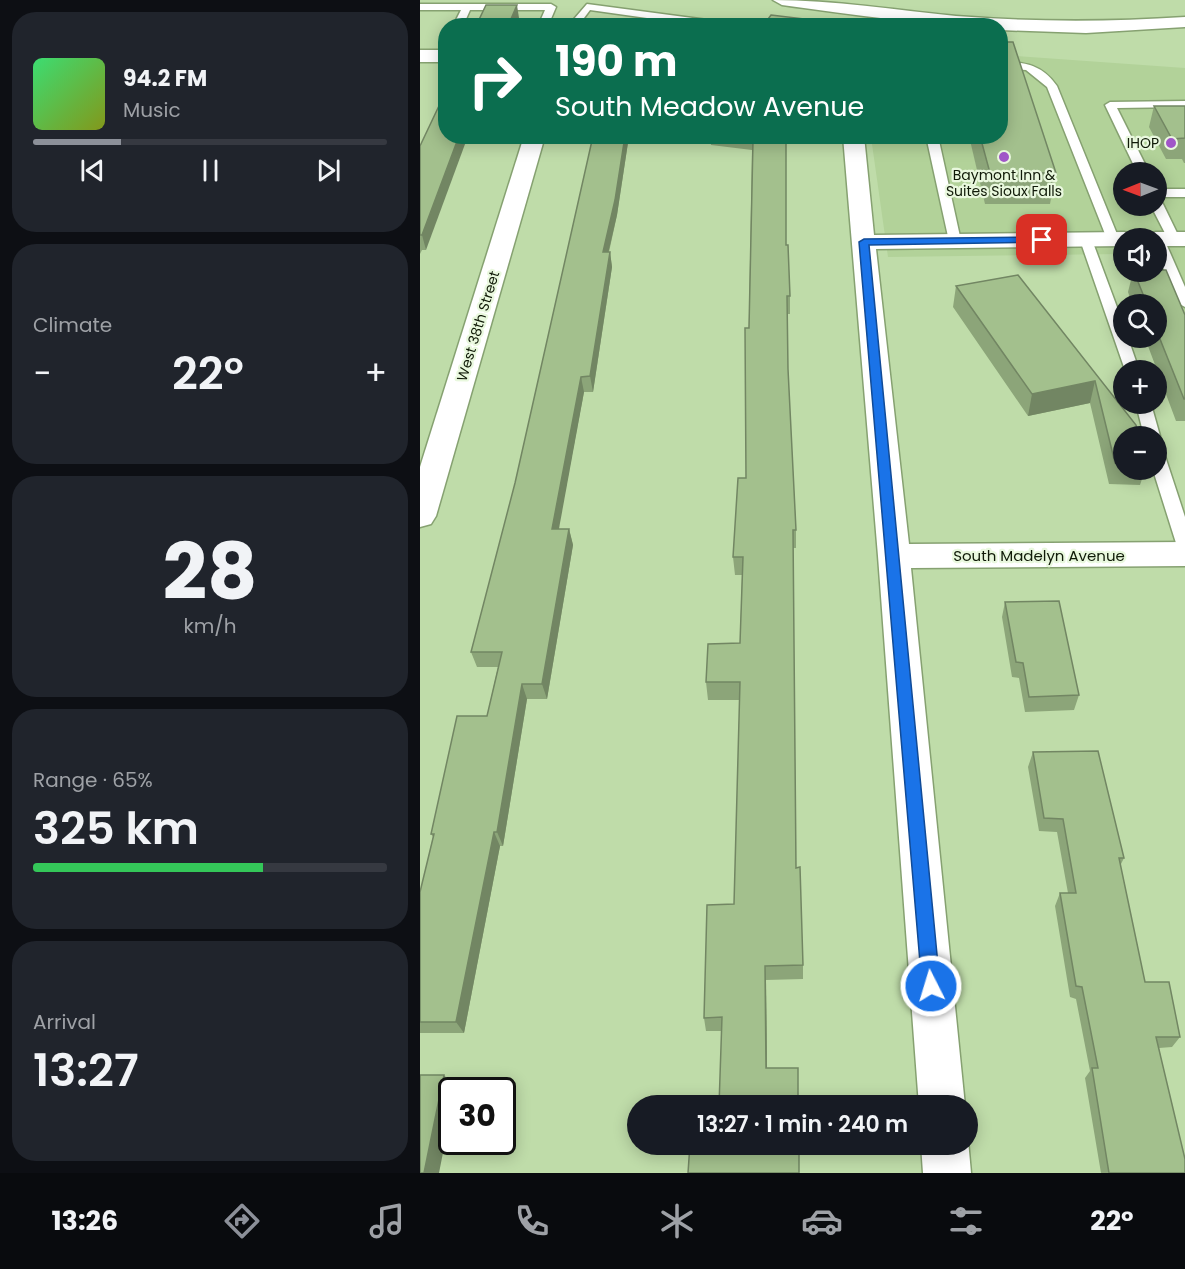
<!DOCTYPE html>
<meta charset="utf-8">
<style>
body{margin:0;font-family:Poppins,sans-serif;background:#20242c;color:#f1f3f6;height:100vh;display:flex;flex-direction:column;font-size:22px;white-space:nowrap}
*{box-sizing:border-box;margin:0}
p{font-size:20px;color:#9ea1a6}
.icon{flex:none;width:33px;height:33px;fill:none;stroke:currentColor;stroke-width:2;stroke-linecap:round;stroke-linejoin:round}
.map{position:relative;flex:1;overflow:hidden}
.drawer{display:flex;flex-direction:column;gap:12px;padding:12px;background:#0d0f14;width:420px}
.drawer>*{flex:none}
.banner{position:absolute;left:18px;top:18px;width:570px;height:126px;border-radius:24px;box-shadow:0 3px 15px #0003;background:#0b6e4f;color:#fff;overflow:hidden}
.needle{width:39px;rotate:269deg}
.fabs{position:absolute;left:693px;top:162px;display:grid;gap:12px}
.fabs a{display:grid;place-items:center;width:54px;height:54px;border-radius:50%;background:#171b24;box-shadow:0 3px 15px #0003;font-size:30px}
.speed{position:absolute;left:18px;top:1077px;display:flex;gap:12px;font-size:30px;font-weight:700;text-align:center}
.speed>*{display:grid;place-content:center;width:78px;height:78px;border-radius:50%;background:#171b24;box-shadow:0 3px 15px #0003;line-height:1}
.speed .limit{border:3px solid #111;border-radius:9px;background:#fff;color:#111}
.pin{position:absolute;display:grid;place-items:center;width:51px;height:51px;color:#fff;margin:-26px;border-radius:12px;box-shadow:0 3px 9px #0006}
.me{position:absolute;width:66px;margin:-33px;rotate:355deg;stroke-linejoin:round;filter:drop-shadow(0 0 4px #0008)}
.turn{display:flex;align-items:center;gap:21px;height:126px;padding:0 18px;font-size:27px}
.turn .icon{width:78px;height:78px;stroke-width:2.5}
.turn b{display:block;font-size:42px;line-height:51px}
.big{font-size:45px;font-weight:600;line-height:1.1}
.drawer .card{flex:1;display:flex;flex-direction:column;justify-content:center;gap:9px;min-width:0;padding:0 21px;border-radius:24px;background:#20242c}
.drawer .dial{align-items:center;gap:0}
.dial b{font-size:78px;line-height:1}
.song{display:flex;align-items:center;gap:18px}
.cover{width:72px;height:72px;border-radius:9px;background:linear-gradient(135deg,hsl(140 70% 55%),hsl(70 70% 35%))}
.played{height:6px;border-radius:3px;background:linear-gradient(90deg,#8c9099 25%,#363941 25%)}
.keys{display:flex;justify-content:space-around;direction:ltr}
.heat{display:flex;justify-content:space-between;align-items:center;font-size:33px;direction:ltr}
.charge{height:9px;border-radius:4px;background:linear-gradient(90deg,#34c759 65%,#363941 0)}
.trip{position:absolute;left:207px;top:1095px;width:351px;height:60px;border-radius:30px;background:#171b24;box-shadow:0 3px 15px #0003;font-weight:600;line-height:60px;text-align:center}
.tab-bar{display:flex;height:96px;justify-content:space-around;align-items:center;background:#090b0e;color:#9ea1a6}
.tab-bar .icon{width:42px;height:42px}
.tab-bar .selected{color:#8c9099}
.tab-bar b{font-size:27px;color:#f1f3f6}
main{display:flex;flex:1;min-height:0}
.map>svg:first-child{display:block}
</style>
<main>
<section class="drawer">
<div class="card">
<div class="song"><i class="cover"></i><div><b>94.2 FM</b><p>Music</p></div></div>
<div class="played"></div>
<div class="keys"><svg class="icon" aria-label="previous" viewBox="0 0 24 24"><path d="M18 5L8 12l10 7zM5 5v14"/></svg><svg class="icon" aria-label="pause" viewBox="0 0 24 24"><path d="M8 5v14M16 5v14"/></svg><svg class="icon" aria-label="next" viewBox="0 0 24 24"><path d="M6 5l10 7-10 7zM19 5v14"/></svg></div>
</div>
<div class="card"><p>Climate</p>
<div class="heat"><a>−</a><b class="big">22°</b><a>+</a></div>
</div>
<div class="card dial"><b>28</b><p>km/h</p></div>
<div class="card"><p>Range · 65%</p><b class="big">325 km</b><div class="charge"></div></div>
<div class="card"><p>Arrival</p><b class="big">13:27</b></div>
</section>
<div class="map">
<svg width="765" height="1173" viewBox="0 0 765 1173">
<rect width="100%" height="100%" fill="#bfdca9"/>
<path fill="#b2d299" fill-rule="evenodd" d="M581,55L765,68V331L737,268L736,238H704L703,254L468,257L451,137L580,136ZM704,172H736V206H704Z"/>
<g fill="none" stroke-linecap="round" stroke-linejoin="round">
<defs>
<g id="service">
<polygon points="0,4 131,4 136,7 128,26 118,26 125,10 50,10 43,26 33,26 41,10 0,10"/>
<polygon points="167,4 310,23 315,26 284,26 170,10 158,26 148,26"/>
<path d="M580,62C606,62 622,65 637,86L699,239L698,242L693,243L687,239L627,87L606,70L580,68Z"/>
<polygon points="765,101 765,107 697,108 729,172 717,172 685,105 690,102"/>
<polygon points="506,136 518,136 541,241 540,244 530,244 529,241"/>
<rect x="736" y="189" width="29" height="8"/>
<polygon points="736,198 742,202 760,239 759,242 754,243 748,239 731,206 736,206"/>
<polygon points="738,235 744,239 765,287 765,307 758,303 736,251 736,238 732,238"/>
<polygon points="666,236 672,240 704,326 704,338 708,338 719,370 705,370 660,240"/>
<polygon points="716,404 731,404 740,436 738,440 736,436 724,436"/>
<polygon points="736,448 744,453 765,517 765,549 759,547 756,543 733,470 736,470"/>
</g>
<g id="minor">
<rect x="0" y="50" width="26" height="12"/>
<polygon points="104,136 125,136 16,516 11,524 0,527 0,467"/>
<polygon points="423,136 444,136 454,235 704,232 712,234 716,238 704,238 704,246 456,249 489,544 765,542 765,566 491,568 545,1106 499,1106 458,556"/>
<polygon points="736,232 765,232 765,246 736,246 736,238 724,238 728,234"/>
<polygon points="548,1140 551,1173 503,1173 501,1144 548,1144"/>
</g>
<path id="motorway" d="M353,0C415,0 475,10 536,16C613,22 688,22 765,17V27L666,33L580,30V26C507,26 435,15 362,5Z"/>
</defs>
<use href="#service" stroke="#86a171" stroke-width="3"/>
<use href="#minor" stroke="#86a171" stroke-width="3"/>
<use href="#motorway" stroke="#86a171" stroke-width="3"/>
<use href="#service" fill="#fff" fill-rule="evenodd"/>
<use href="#minor" fill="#fff" fill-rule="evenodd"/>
<use href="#motorway" fill="#fff" fill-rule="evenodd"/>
</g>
<g fill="#8ca579">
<polygon points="734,106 765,106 765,163 764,163 762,159 746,159 729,127"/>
<polygon points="173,136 209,136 197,215 189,252 190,252 192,267 173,392 164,392 138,529 149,529 153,545 127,699 107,699 83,846 80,846 44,1033 0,1033 0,892 13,837 11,834 67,716 78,667 57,667 51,652 95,483"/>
<polygon points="290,136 356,136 353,141 366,245 370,296 370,314 367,314 368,369 376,530 376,548 373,548 376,868 383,965 383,979 346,980 347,1068 378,1106 302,1031 286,1031 284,1018 314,904 320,700 288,700 286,682 320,643 322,575 315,575 313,557 326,478 332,150 291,145"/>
<polygon points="549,136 580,136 636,173 630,204 565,204"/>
<polygon points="0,146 6,250 2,250 0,254"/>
<polygon points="713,272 736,272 765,315 765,421 756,421 725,338 736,338 736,304 712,304 708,292"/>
<polygon points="598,275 719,436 704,436 704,470 725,470 720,485 689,484 670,403 608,416 533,307 536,286"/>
<polygon points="585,602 659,695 654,710 605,712 599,678 592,677 582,617"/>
<polygon points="613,752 704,858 700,866 725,982 760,1037 752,1047 739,1048 765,1173 681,1173 665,1078 670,1071 656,999 650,997 635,906 640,893 648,893 637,832 619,831 608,767"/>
</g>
<g fill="#728663">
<polygon points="97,5 99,18 96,26 88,26"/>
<polygon points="39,136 48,136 6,250 2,235"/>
<polygon points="205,136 209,136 197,215 185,267 183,252"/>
<polygon points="346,136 356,136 346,152"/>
<polygon points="190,252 192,267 173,392 170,376"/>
<polygon points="161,377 164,392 136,545 132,529"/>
<polygon points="675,381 670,403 608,416 612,394"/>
<polygon points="149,529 153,545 127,699 122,684"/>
<polygon points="102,684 107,699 83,846 77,832"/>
<polygon points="74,832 80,846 44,1033 36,1022"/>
<polygon points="345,966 346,980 347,1080 346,1068"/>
<polygon points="24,1075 35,1089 35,1090 32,1090 32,1107 19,1173 4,1173"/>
</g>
<g fill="#a3c08d" stroke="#728663" stroke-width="1.5">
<polygon points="66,5 97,5 88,26 56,26"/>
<polygon points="351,15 418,23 416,26 343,26"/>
<polygon points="580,42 593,42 636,173 570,173 560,136 580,136"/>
<polygon points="26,91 26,136 39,136 2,235 0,235 0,146"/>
<polygon points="734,106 765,106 765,138 752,139"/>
<polygon points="173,136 205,136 195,200 183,252 190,252 170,376 161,377 132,529 149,529 122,684 102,684 77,832 74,832 36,1022 0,1022 0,892 14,834 11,834 37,716 67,716 82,652 51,652 95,483"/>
<polygon points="333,141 366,141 366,245 368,245 370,296 367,296 368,369 376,530 373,530 376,868 380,867 383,965 345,966 346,1068 378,1068 378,1106 299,1106 302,1017 284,1018 287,905 314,904 320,682 286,682 288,644 320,643 323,557 313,557 318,478 326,478 325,328 329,328"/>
<polygon points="736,270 746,270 765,315 765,399 764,399 736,329 736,304 727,304 714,272 736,272"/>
<polygon points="598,275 716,425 719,436 704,436 704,464 695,463 675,381 612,394 536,286"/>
<polygon points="639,601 659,695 609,697 603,663 596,662 585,602"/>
<polygon points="678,751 704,858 699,858 725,982 749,982 760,1037 736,1037 765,1159 765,1173 689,1173 672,1068 678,1068 662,987 656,986 640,893 656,893 643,819 624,818 613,752"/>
<polygon points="0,1075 24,1075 4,1173 0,1173"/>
<polygon points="270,1144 379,1144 379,1173 268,1173"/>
</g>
<polygon fill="#1a73e8" stroke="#114b97" stroke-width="1.5" points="622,237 627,240 626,242 449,245 520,986 518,992 511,995 505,992 502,986 439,242 444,239"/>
<g fill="#a056c8" stroke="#e9f8de" stroke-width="2">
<circle cx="751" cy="143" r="6"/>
<circle cx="584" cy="157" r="6"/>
</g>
<g text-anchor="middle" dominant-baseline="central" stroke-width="4.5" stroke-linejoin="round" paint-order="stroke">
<g font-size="14" fill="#101a08" stroke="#e9f8de" text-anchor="end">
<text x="739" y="143">IHOP</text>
<text x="584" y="175" text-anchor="middle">Baymont Inn &amp;<tspan x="584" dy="16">Suites Sioux Falls</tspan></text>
</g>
<g font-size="14" fill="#101a08" stroke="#e9f8de">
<text transform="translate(58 326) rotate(-73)">West 38th Street</text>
</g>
<g font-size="15" fill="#101a08" stroke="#e9f8de">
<text x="619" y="555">South Madelyn Avenue</text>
</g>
</g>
</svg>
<div class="fabs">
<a><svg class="needle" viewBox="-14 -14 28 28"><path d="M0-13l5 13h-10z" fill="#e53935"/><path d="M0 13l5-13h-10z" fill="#9ea1a6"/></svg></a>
<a><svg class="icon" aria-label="sound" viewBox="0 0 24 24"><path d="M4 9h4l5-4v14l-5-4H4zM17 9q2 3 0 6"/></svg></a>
<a><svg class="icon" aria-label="search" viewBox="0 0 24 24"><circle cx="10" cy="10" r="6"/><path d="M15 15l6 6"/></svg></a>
<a>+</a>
<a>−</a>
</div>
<div class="speed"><div class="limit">30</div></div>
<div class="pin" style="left:622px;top:240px;background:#d93025"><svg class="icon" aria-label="arrive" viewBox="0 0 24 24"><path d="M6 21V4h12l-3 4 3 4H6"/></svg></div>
<svg class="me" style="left:511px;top:986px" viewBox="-20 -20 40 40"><circle r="17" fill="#1a73e8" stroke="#fff" stroke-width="3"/><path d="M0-11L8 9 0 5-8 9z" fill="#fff"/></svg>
<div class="trip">13:27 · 1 min · 240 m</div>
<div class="banner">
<div class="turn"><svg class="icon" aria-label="right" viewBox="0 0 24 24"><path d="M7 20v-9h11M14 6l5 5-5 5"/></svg><div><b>190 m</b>South Meadow Avenue</div></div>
</div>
</div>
</main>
<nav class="tab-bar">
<b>13:26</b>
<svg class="icon selected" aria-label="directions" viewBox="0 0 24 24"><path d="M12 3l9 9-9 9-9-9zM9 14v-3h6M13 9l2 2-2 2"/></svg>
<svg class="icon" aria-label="music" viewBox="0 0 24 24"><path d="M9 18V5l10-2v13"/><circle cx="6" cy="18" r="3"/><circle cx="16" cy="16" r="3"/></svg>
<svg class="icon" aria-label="phone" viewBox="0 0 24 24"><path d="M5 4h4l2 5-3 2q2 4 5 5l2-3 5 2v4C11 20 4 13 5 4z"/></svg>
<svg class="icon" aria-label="climate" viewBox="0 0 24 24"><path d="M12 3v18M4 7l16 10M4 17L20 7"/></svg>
<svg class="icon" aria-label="car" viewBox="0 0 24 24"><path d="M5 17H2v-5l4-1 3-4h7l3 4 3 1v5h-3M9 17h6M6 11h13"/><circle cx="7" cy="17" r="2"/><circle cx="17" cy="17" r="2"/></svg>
<svg class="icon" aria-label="filters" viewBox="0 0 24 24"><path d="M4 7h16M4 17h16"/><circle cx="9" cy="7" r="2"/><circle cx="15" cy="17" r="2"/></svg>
<b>22°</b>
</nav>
